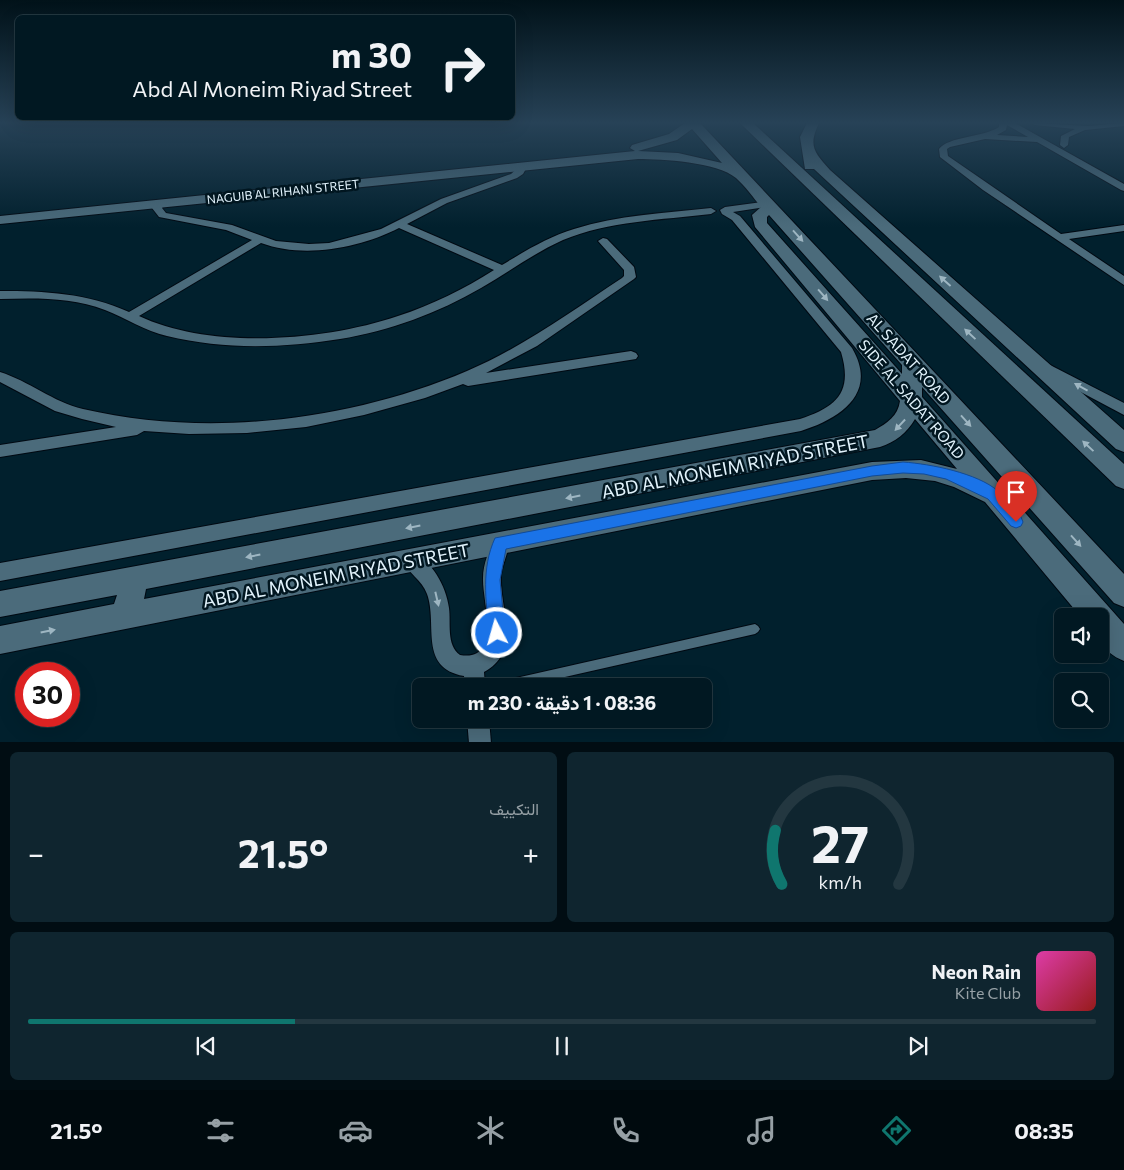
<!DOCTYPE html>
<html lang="ar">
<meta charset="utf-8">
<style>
body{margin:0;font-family:Commissioner,Vazirmatn,sans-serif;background:#0f252f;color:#f1f3f6;direction:rtl;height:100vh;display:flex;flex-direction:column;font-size:19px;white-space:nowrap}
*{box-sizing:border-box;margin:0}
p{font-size:16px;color:#96a0a5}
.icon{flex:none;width:28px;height:28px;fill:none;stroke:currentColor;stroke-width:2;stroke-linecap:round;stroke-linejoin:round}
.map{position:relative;height:742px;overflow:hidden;direction:ltr}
.sheet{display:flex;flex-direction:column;gap:10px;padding:10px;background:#010d13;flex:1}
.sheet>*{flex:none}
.top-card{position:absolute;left:15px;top:15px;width:500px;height:105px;border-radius:8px;box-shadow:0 5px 20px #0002,0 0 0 1px #233740;direction:rtl;background:#011822;color:#f1f3f6;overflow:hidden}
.controls{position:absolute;left:1054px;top:608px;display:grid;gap:10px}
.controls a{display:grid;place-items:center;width:55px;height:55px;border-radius:8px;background:#011822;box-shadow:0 5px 20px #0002,0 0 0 1px #233740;font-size:25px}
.speed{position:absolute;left:15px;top:662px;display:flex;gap:10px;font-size:25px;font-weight:700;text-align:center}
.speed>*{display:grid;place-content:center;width:65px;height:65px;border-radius:50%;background:#011822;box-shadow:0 5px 20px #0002,0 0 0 1px #233740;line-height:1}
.speed .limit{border:8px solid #d22;background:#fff;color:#111}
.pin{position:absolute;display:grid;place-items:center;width:42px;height:42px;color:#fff;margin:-51px -21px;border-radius:50% 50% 50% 0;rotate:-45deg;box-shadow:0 0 5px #0007}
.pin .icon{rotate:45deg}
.me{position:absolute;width:55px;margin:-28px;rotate:354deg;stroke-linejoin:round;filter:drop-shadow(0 0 4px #0008)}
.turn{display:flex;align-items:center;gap:18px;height:105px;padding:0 20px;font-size:22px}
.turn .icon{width:65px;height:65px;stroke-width:2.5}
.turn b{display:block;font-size:35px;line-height:42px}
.big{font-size:38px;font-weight:700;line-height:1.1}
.sheet .widget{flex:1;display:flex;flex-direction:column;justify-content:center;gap:8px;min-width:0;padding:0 18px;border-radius:8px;background:#0f252f}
.sheet .dial{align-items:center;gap:0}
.dial svg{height:130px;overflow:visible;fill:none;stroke:#233740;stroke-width:7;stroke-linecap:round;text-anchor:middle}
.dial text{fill:#f1f3f6;stroke:none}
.song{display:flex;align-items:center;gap:15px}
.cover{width:60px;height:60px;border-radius:8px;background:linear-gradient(135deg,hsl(320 70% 55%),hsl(0 70% 35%))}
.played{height:5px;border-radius:2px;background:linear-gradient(90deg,#0f766e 25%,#233740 25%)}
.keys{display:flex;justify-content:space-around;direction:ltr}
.heat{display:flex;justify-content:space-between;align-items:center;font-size:28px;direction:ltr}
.sheet .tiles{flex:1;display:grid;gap:10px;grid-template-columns:1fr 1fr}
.widget:last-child{grid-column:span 2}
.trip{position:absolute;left:412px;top:678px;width:300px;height:50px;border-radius:8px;background:#011822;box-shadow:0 5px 20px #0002,0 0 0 1px #233740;font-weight:700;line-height:50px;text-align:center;direction:rtl}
.tab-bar{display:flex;height:80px;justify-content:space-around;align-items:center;background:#000a0e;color:#96a0a5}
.tab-bar .icon{width:35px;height:35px}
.tab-bar .current{color:#0f766e}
.tab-bar b{font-size:22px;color:#f1f3f6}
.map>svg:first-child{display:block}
</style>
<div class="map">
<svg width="1124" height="743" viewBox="0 0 1124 743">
<rect width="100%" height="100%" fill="#01202d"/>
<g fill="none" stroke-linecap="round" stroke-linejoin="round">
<defs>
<polygon id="lane" points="755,624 758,626 760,629 758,632 755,634 525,686 498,686 499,682 503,681"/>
<g id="street">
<path d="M999,123H1015L1124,184V191L1121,190L1037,142L985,139L950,147L947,149L948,156L1061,234L1124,225V231L1069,239L1124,276V285L983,190L940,157L939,149C949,136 982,138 999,127ZM1007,125L1028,137L997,135L1006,130Z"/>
<polygon points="1031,123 1088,126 1124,123 1124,126 1085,130 1069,137 1068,145 1064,148 1060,145 1061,136 1075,129 1035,125"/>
<path d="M522,164L527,167L523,174L517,178L447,203L407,224L502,265C525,251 548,237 574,229C618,215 665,213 711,208L716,211L711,214C661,220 609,221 563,240C534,253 509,272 481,288C438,313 389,331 340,339C283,348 224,350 167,336C145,331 126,318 105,310C72,297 35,298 0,299V291C44,291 88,293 129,312L252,240L226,230L159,217L152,208L155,202H163L164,204L162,208L166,213L232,225L276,241L309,244L329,243L381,229L441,199L511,174ZM399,228L494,270C464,289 432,305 398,316C324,341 211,350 139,316L261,243C304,259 360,248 399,228Z"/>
<path d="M769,201L774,204L773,206L733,212L740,216L852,348C879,394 839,419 801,431L0,581V563L800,419C837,407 853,392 841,352L732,220L722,214L720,210L725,207Z"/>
<path d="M603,238L607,239L634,267L636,277L634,279L537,346L486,373L631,351L636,353L638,356L636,359L468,386L463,384L425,398L364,415L306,427L247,433L189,434L144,431L137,435L0,457V445L116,427L82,419L55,411L0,382V372C29,381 53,402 83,409C208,438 349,421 467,371C523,347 572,311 622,278L624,276V270L598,241Z"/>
<polygon points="1050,365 1124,403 1124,415 1045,373 1043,370 1045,367"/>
<path d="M501,535L507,537C512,548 502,563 501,575C499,608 523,651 484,672L485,686H465L464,676C418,668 438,624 427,594C422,580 408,573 402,560L405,554L411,552C432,560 446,586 449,608C451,623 446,645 460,655C503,662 482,601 483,578C483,564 489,550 495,537Z"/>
<polygon points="467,719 489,719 491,743 469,743"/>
</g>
<g id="secondary">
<path d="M685,123H700L1124,574V607L1114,603L922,387V397L1124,624V661C1100,651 1100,639 1100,616H1080L985,502L954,487L935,481L906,478L872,480L0,654V626L114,604L117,595L0,617V591L875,430C887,423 898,416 900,401L755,227L752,215L761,207C753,197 745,186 736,178C717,162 662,159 638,159L0,224V216L635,151L630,148L632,145L669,134ZM692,129L722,163L678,153L638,151L677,140ZM769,215L902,365V374L767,223V217ZM915,419L957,469L921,460L872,462L144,599L146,589L880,447C895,442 907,433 915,419Z"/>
<polygon points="740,123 753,123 1124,464 1124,489 1116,486"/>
<path d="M807,123H819C808,146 814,152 830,170L1124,430V452L1116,449L814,169H805L800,137Z"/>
</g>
</defs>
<use href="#lane" stroke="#000912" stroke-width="2"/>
<use href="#street" stroke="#000912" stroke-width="2"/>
<use href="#secondary" stroke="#000912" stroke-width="2"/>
<use href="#lane" fill="#4b6b7b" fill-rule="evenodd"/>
<use href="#street" fill="#4b6b7b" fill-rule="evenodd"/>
<use href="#secondary" fill="#4b6b7b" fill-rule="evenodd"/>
</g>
<defs><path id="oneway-solid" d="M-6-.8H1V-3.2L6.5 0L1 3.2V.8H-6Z" transform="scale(1.25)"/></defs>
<g fill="#9eb6c2">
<use href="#oneway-solid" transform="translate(798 236) rotate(48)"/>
<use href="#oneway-solid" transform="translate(945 281) rotate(-138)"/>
<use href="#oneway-solid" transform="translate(823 295) rotate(49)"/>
<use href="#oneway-solid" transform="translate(970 334) rotate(-137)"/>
<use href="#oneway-solid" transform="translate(1081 387) rotate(-151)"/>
<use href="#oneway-solid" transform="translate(966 421) rotate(48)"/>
<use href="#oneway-solid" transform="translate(900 425) rotate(133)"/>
<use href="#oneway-solid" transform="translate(1088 446) rotate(-137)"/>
<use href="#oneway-solid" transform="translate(573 497) rotate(169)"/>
<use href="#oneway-solid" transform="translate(413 527) rotate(169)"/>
<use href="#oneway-solid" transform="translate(1076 541) rotate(48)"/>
<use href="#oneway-solid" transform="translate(253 556) rotate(169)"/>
<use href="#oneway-solid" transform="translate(437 599) rotate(77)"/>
<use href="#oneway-solid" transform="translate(48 631) rotate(-11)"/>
</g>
<linearGradient id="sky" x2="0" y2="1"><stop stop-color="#011219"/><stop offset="0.54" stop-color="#274257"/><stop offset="1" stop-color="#274257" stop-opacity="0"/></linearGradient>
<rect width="1124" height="227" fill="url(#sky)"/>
<path fill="#1a73e8" stroke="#114b97" d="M903,462C931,464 977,473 998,491C1007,498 1014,509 1021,517L1023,522L1021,526L1016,528L1011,526L988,499L946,479L924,474L903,473L872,476L506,549L500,580L505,633L503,639L497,641L491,639L489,633C486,600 481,569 495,538L872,466Z"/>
<g text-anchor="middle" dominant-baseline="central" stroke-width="5" stroke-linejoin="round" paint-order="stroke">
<g font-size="12" fill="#e2f3fc" stroke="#011620">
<text transform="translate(283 191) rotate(-6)">NAGUIB AL RIHANI STREET</text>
</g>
<g font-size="15" fill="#e2f3fc" stroke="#011620">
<text transform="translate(909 358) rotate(48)">AL SADAT ROAD</text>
<text transform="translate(912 399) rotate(49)">SIDE AL SADAT ROAD</text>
</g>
<g font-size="18" fill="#e2f3fc" stroke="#011620">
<text transform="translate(735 466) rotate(-11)">ABD AL MONEIM RIYAD STREET</text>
<text transform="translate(336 575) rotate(-11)">ABD AL MONEIM RIYAD STREET</text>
</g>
</g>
</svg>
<div class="controls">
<a><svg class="icon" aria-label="sound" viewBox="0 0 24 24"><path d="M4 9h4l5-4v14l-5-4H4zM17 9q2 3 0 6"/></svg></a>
<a><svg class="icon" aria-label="search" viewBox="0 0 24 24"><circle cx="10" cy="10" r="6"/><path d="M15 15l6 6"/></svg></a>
</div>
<div class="speed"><div class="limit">30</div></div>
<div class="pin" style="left:1016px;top:522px;background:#d93025"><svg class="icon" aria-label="arrive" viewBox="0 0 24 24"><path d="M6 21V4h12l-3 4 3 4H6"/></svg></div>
<svg class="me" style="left:497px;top:633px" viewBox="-20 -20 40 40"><circle r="17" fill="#1a73e8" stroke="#fff" stroke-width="3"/><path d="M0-11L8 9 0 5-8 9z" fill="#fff"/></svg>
<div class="trip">08:36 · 1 دقيقة · 230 m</div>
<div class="top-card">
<div class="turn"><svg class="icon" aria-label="right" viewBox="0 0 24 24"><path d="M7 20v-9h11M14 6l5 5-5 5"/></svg><div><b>30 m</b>Abd Al Moneim Riyad Street</div></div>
</div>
</div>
<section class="sheet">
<div class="tiles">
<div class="widget dial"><svg viewBox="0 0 100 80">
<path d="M14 69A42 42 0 1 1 86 69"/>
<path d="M14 69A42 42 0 0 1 10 36" stroke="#0f766e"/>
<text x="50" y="56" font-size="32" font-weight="700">27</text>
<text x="50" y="72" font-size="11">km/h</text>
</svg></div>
<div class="widget"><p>التكييف</p>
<div class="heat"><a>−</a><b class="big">21.5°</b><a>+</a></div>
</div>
<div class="widget">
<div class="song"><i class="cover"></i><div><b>Neon Rain</b><p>Kite Club</p></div></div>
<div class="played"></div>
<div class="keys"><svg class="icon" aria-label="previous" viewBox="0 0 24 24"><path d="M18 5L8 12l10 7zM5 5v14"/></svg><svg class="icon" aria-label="pause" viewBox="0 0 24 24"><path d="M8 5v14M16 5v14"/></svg><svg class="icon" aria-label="next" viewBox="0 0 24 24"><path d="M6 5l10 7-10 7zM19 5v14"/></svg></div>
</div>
</div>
</section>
<nav class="tab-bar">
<b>08:35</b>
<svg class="icon current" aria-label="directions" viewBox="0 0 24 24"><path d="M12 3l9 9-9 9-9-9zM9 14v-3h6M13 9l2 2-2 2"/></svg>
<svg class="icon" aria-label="music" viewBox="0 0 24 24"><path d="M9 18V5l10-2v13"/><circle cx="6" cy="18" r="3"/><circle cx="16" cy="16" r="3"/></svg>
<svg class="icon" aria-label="phone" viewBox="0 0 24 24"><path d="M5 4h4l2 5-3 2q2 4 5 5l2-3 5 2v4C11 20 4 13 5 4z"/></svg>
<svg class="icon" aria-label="climate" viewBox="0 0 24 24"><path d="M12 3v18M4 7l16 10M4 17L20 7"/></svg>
<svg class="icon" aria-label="car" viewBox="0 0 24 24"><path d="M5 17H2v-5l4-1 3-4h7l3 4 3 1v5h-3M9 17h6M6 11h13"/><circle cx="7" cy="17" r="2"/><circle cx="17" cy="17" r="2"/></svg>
<svg class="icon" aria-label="filters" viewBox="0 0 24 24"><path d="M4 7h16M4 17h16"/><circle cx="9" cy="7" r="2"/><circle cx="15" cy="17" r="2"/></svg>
<b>21.5°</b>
</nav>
